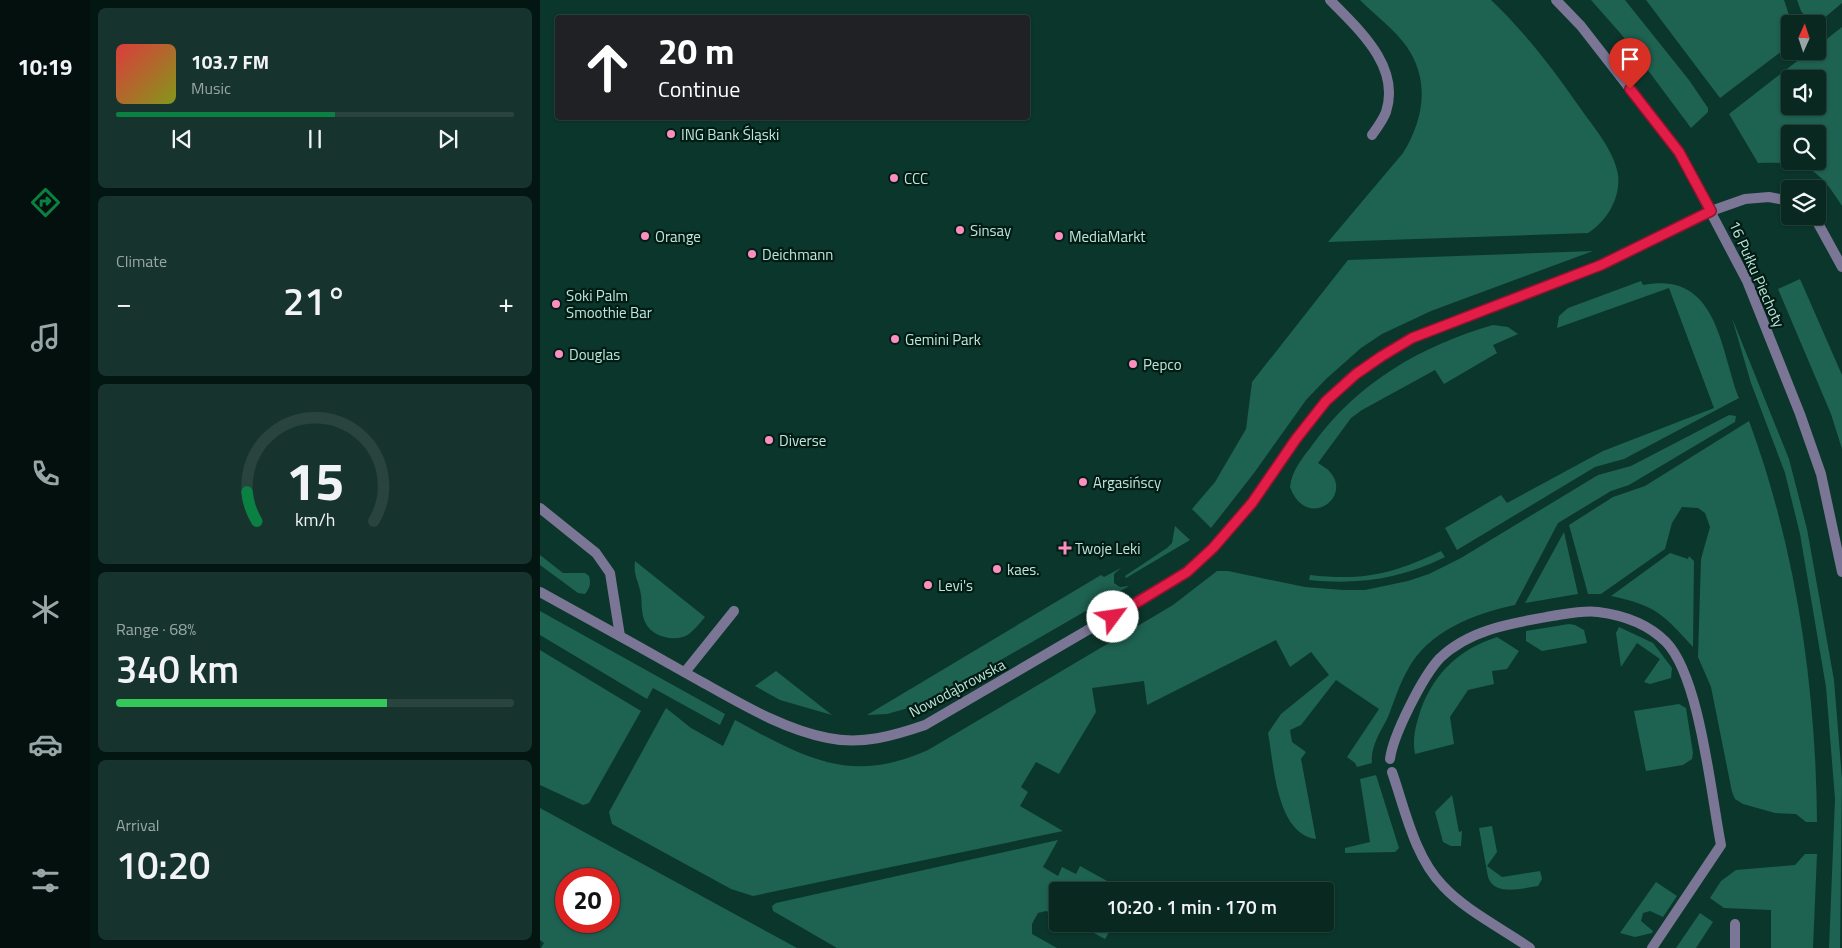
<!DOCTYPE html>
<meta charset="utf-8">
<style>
body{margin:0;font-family:"Titillium Web",sans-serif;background:#16342d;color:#f1f3f6;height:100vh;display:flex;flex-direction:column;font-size:19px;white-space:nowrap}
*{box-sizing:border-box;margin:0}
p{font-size:16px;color:#98a6a5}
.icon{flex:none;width:28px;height:28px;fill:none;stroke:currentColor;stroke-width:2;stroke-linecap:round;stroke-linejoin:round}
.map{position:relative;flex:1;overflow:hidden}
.details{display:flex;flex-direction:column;gap:8px;padding:8px;background:#041612;width:450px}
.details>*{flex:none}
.top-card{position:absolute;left:15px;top:15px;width:475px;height:105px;border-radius:5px;box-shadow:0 1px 4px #0004,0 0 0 1px #29443e;background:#202124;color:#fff;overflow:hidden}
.needle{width:32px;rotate:3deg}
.tools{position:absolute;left:1241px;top:15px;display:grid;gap:10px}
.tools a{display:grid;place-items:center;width:45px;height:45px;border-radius:5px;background:#082820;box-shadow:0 1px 4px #0004,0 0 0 1px #29443e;font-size:25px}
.speed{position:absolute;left:15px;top:868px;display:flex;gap:10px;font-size:25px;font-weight:700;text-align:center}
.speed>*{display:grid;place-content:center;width:65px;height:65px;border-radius:50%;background:#082820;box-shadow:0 1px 4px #0004,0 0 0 1px #29443e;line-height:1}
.speed .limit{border:8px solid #d22;background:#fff;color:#111}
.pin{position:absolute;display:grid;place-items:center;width:42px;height:42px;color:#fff;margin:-51px -21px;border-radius:50% 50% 50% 0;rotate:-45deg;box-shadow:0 0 5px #0007}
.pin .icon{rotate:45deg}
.me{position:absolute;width:55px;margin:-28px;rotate:59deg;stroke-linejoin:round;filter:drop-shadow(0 0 4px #0008)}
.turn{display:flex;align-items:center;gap:18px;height:105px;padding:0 20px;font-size:22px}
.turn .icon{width:65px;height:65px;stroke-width:2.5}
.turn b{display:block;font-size:35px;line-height:42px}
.big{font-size:38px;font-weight:600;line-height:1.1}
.details .card{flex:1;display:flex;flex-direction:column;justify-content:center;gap:8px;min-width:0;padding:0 18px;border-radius:8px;background:#16342d}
.details .dial{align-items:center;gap:0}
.dial svg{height:130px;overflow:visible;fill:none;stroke:#29443e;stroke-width:7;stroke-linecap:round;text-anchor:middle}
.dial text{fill:#f1f3f6;stroke:none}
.song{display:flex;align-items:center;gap:15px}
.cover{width:60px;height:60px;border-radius:8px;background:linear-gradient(135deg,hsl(0 70% 55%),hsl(70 70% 35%))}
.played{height:5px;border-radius:2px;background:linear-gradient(90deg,#0b8043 55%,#29443e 55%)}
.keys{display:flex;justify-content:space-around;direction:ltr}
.heat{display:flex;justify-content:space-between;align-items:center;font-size:28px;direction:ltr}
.charge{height:8px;border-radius:4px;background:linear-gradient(90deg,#34c759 68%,#29443e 0)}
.trip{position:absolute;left:509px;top:882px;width:285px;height:50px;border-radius:5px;background:#082820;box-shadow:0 1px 4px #0004,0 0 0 1px #29443e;font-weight:600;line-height:50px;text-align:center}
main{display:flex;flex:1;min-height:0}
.tab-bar{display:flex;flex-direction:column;width:90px;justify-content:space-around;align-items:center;background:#03100d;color:#98a6a5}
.tab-bar .icon{width:35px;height:35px}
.tab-bar .active{color:#0b8043}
.tab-bar b{font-size:22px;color:#f1f3f6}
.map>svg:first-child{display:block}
</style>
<main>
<nav class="tab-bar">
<b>10:19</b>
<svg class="icon active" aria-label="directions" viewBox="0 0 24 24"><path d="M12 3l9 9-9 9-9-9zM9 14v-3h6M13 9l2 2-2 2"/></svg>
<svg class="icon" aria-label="music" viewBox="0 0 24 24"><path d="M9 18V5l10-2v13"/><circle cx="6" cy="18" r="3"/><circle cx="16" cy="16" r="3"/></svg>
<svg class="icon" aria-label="phone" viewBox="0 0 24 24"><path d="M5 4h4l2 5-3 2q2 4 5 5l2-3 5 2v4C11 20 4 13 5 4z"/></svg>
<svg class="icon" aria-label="climate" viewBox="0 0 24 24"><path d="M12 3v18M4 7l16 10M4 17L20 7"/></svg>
<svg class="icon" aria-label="car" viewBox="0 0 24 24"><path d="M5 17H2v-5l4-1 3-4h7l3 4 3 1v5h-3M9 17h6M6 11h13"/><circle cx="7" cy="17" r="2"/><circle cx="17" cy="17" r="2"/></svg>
<svg class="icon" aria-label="filters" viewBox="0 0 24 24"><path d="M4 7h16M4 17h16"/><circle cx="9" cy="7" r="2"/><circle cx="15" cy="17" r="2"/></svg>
</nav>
<section class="details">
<div class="card">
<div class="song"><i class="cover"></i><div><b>103.7 FM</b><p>Music</p></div></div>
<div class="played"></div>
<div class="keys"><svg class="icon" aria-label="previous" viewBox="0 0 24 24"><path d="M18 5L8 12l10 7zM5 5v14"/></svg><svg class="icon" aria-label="pause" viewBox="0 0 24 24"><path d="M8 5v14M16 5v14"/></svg><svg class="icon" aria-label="next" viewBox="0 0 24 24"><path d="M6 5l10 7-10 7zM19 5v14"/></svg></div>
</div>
<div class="card"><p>Climate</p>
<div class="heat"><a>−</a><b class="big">21°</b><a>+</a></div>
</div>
<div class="card dial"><svg viewBox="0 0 100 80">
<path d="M14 69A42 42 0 1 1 86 69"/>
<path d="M14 69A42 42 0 0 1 8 51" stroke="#0b8043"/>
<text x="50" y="56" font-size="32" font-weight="700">15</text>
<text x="50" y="72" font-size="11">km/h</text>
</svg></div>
<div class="card"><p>Range · 68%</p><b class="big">340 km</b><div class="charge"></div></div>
<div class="card"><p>Arrival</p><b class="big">10:20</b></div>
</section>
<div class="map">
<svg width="1302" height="948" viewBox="0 0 1302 948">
<rect width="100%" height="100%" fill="#0b362b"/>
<g fill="#1e6251" fill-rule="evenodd">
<path d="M820,0H951C987,34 1015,72 1043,112C1056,130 1075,153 1078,175C1081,198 1066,222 1048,233L788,242L863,153C884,119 890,81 867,47C855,30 835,15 820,0Z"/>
<polygon points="1051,0 1085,0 1149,80 1168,108 1168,112 1151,128 1081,34"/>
<polygon points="1106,0 1244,0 1252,24 1250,24 1250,45 1180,98"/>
<polygon points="1257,0 1302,0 1302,3 1277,24 1271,24 1261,11"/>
<path d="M1302,27V206C1276,164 1265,162 1218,163L1189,114L1270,51H1278V46ZM1250,79H1278V106H1250ZM1250,134H1278V161H1250Z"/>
<polygon points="1053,251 891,311 842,334 821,348 786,379 766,400 714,473 671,528 652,509 675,482 706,429 712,382 808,260"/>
<polygon points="1260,279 1302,375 1302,449 1291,414 1238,289"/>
<path d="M1101,281L1103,285C1178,270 1180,349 1199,398L1084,459L1055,467L917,550L905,528L961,495L967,503L1063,451L1174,408L1129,288L1017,328L1019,316L1028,308Z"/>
<polygon points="1192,318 1249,459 1267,529 1294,680 1302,779 1300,948 1289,948 1295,799 1286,687 1260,534 1245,473 1211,383"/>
<path d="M953,325L968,327L978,334L953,345L957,353L904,384L895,370L822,410L811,418L778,463C782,466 787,468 790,472C813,498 766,531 750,487C752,469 763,458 773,444C818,382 881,346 953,325Z"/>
<path d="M1189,415L1196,416L1195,422L1089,485L1071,491L1018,523L975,605C933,614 888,631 867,671C859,685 854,702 848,717C841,731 830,747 832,763L817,767L815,763L807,757L839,709L796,680L761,725L750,730L752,742L766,752L761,759L776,839C736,834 734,764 728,733L741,714L789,675L771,652L750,667L736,640L607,705L604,681L552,688L556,712L519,774L496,762L481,787L488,792L480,806L523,831L213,896L191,889L72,824L69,812L126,708L151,728L183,746L195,720C265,758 310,785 388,750L633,605L677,571H688L765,587L803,590H825L868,581L889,574L921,558L1058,475L1091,466Z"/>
<path d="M1209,421C1256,548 1276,687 1277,822H1266L1256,814L1235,813L1203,804L1195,799L1192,792L1171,687L1158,657L1161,559L1170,527L1165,513L1158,508L1142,507L1132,523L1125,549L1061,594H1048L1029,525L1073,497L1105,486Z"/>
<polygon points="635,526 650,540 586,578 585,576 627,548 632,543"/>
<polygon points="1024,532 1038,594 985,603"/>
<path d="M901,551L905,557C862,579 817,585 769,580L770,575C824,581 853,574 901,551Z"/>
<path d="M1130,553L1148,559L1149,556L1154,561L1153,647C1123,614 1115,605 1071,596Z"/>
<path d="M0,555L23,573H45L49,576C51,584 50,588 45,594L38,593L0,565Z"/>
<path d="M95,561L165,617C160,623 155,629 149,634C136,643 111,637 105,622C101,613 102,603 101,595C99,581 93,576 95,561Z"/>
<polygon points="581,568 574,574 574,583 580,587 589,586 386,703 347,714 327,715 561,575 564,577"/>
<polygon points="0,611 185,714 180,725 113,688 107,699 0,635"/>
<polygon points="1029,624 1035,625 1044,630 1047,643 1002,651 986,641 986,631"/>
<polygon points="1079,627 1113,643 1132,668 1131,678 1110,684 1104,682 1120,659 1097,643 1081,667 1076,633"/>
<path d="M957,637L979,651L967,669L952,671L954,684L928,690L910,717L914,744L875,754C872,737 876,725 881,709C895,672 920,649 957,637Z"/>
<polygon points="0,650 101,711 49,803 43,805 0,785"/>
<polygon points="236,671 292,715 240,700 215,686"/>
<polygon points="1139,704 1146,708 1153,753 1152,759 1143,765 1106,771 1094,711"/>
<polygon points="836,775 859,848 855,852 805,853 805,848 830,842 820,779"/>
<polygon points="912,795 919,832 922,831 921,846 911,846 903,842 895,812"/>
<path d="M0,808L257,948H1L4,943L0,940ZM26,879H69V921H26Z"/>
<path d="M952,826L957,852L947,866L962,877L1000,871L1002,879L998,886C982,888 955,897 948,877L939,828Z"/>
<polygon points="518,840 503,867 518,876 522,867 536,874 540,866 585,891 518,891 517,915 506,911 498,913 492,924 492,934 517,948 297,948 233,911 232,906 236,903"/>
<polygon points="1265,854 1277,854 1273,948 1231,948 1231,910 1184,908 1170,898 1181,881 1196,870 1255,865"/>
<polygon points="1116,882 1137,896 1123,917 1110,911 1103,913 1101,921 1113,931 1112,933 1095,937 1080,933"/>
<polygon points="1160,913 1173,922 1156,948 1136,948"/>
<polygon points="537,924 574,924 565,939"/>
</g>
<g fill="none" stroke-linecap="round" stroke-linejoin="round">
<g stroke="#7b7695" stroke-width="10">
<path d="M790,0C818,29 861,66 846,112C843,120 837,128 832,135"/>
<polyline points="1274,216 1302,267"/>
<polyline points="0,508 56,553 70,573 80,636"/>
<path d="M0,592C53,621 107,651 160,681C200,703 242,729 288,738C322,745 353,736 385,725L647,572L673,548L712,503L756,439L786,401L815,374L842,356L872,338L1061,265L1171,211L1205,199L1229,197L1250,201"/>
<polyline points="145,672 194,611"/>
<path d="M850,759C853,735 883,676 900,658C930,629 973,623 1012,616C1026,614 1043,610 1058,612C1082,615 1108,624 1126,642C1160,677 1171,795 1181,845L1112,948"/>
<path d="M852,772C865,809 874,856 903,886C925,910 963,929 990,948"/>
</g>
<g stroke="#7b7695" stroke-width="10">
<polyline points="1016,0 1041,26 1139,152 1207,281 1260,414 1281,474 1302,572"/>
<polyline points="1195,948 1195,924"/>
</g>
</g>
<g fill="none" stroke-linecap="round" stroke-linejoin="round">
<defs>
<polyline id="route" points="573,617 647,572 673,548 712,503 756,439 786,401 816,374 842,356 872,338 1061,265 1171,211 1139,152 1090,89"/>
</defs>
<use href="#route" stroke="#92132f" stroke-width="12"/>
<use href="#route" stroke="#e11d48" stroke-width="9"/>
</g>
<g fill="#fd8ec0" stroke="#001c14" stroke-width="2">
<circle cx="131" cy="134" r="5"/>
<circle cx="354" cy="178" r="5"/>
<circle cx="420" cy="230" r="5"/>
<circle cx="105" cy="236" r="5"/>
<circle cx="519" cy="236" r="5"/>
<circle cx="212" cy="254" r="5"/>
<circle cx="16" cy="304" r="5"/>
<circle cx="355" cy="339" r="5"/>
<circle cx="19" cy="354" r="5"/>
<circle cx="593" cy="364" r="5"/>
<circle cx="229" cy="440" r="5"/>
<circle cx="543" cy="482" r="5"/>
<path d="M522.5 540.5h5v5h5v5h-5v5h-5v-5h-5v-5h5z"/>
<circle cx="457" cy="569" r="5"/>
<circle cx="388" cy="585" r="5"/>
</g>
<g text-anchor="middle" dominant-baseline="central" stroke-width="4.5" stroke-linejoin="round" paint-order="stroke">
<g font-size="15" fill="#c0e4d8" stroke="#001c14" text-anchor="start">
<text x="141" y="134">ING Bank Śląski</text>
<text x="364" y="178">CCC</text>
<text x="430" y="230">Sinsay</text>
<text x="115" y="236">Orange</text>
<text x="529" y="236">MediaMarkt</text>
<text x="222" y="254">Deichmann</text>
<text x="26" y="295">Soki Palm<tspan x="26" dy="17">Smoothie Bar</tspan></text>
<text x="365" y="339">Gemini Park</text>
<text x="29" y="354">Douglas</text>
<text x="603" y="364">Pepco</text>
<text x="239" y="440">Diverse</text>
<text x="553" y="482">Argasińscy</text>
<text x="535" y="548">Twoje Leki</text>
<text x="467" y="569">kaes.</text>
<text x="398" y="585">Levi's</text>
</g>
<g font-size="15" fill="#c0e4d8" stroke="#001c14">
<text transform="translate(1217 274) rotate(66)">16 Pułku Piechoty</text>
<text transform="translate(417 688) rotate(-28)">Nowodąbrowska</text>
</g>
</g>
</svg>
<div class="tools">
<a><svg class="needle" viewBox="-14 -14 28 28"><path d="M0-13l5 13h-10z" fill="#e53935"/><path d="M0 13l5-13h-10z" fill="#98a6a5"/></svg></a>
<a><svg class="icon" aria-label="sound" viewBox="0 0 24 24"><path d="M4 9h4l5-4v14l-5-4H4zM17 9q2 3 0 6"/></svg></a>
<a><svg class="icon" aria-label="search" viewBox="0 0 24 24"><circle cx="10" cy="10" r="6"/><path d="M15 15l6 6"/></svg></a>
<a><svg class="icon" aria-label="layers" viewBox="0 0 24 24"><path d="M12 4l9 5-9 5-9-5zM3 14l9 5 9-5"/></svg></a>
</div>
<div class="speed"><div class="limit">20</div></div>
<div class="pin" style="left:1090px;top:89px;background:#d93025"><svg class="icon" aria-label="arrive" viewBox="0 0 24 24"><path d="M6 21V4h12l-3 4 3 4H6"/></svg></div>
<svg class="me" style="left:573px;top:617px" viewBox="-20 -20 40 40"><circle r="19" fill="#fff"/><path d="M0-13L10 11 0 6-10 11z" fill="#e11d48"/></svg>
<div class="trip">10:20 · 1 min · 170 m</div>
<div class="top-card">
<div class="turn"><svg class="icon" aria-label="ahead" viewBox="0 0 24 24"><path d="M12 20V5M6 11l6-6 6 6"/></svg><div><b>20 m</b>Continue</div></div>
</div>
</div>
</main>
